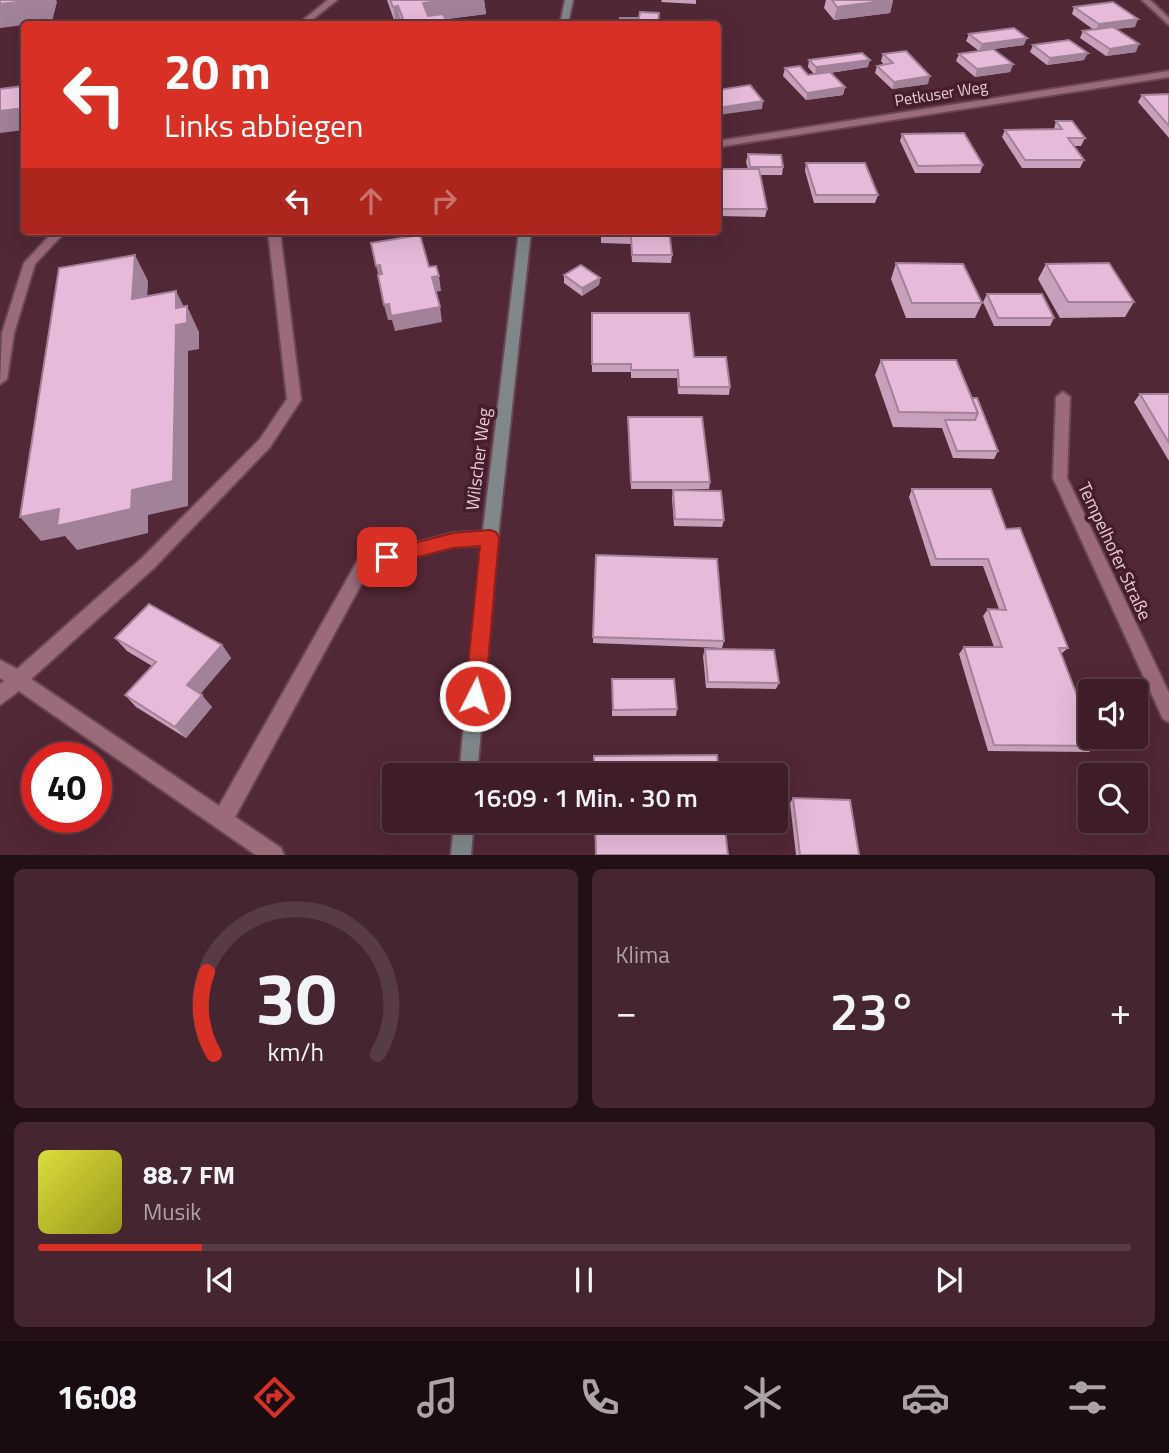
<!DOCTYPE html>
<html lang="de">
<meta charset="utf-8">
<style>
body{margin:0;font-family:"Titillium Web",sans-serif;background:#452630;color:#f1f3f6;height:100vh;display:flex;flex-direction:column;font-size:26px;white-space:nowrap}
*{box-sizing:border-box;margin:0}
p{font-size:23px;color:#ada2a8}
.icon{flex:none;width:38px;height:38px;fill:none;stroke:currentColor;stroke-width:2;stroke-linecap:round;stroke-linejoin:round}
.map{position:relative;height:855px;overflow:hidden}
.panel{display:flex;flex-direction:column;gap:14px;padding:14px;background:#221016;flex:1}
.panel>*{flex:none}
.top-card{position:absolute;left:21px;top:21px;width:700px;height:214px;border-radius:7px;box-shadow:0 7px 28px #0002,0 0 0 2px #573b45;background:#d93025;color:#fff;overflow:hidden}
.controls{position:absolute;left:1078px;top:679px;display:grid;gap:14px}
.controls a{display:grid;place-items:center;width:70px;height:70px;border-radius:7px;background:#3e1d28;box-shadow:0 7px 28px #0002,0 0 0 2px #573b45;font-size:35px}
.speed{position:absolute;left:21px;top:742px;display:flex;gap:14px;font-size:35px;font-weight:700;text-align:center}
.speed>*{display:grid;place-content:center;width:91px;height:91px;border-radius:50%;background:#3e1d28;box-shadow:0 7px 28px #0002,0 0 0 2px #573b45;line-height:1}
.speed .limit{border:10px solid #d22;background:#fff;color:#111}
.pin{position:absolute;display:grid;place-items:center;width:60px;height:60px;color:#fff;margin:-30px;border-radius:14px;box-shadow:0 4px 10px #0006}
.me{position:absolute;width:77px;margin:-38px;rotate:5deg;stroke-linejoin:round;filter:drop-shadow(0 0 5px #0008)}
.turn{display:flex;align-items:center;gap:24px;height:147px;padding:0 28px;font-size:32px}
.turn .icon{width:91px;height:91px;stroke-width:2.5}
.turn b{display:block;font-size:49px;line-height:60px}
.lanes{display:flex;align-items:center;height:66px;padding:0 28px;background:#0003;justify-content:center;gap:35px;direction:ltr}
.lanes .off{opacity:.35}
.big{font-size:52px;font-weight:600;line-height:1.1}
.panel .widget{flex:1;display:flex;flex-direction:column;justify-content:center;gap:10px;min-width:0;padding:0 24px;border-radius:10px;background:#452630}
.panel .dial{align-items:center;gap:0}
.dial svg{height:182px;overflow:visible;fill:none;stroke:#573b45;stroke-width:7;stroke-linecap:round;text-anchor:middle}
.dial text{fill:#f1f3f6;stroke:none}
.song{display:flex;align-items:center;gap:21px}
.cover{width:84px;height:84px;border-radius:10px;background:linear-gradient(135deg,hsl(60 70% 55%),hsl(60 70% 35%))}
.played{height:7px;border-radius:4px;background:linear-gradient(90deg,#d93025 15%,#573b45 15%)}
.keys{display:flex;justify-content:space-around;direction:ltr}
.heat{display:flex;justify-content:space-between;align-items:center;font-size:38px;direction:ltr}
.panel .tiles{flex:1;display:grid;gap:14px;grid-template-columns:1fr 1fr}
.widget:last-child{grid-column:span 2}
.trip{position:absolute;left:382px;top:763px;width:406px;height:70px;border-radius:7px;background:#3e1d28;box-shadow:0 7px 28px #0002,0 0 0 2px #573b45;font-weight:600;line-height:70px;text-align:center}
.dock{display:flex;height:112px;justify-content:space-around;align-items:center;background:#190c10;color:#ada2a8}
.dock .icon{width:49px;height:49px}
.dock .active{color:#d93025}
.dock b{font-size:32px;color:#f1f3f6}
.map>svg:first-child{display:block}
</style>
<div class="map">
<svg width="1169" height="855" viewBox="0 0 1169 855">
<rect width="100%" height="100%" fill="#522736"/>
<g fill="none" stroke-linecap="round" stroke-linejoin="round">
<defs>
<g id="lane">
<polygon points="328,0 337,0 307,24 298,24"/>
<polygon points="54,231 66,231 35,264 14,333 7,379 0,384 2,333 24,263"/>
<polygon points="268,231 280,231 301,400 270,447 154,568 31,679 219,806 359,558 453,533 490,531 496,533 498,538 496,543 490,545 453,547 370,568 235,817 281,848 284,855 256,855 19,691 0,705 0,684 4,681 0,678 0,660 17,669 142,558 260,439 287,399"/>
</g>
<g id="street">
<polygon points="1142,0 1150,0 1169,18 1169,25"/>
<polygon points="1169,71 1169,77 718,147 718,141"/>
<polygon points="1063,392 1070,397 1067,478 1169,693 1169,722 1163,719 1053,478 1056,397"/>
</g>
<g id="secondary">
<polygon points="565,0 573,0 568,24 560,24"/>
<polygon points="519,231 531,231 498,538 477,775 459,775 482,538"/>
<polygon points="454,821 474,821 471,855 451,855"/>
</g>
</defs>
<use href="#lane" stroke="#6b4654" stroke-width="4"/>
<use href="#street" stroke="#6b4654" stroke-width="4"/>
<use href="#secondary" stroke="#6b4654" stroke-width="4"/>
<use href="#lane" fill="#9c6b7a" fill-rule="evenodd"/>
<use href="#street" fill="#9c6b7a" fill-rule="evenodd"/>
<use href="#secondary" fill="#80878a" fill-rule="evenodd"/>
</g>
<g fill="#c8a0bb">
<polygon points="387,0 484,0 486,14 446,19 394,20"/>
<polygon points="662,0 696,0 696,4 661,2"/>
<polygon points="826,0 893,0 890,13 834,20 824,8"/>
<polygon points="1074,7 1135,27 1115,29 1136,52 1106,56 1080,38 1083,31 1094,30 1072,14"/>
<polygon points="969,34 1024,45 994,49 1013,64 1010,72 975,77 956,61 959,54 979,51 966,41"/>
<polygon points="1033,45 1084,60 1047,65 1030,52"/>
<polygon points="883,54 928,84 892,89 875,73 877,66 884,65 881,61"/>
<polygon points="809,60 868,67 830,73 845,87 843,95 806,100 783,76 785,68 808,75 814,74 808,67"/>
<polygon points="1169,94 1169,138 1138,102 1142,95"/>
<polygon points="1056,121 1085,138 1081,146 1074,146 1084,160 1080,168 1022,168 1002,137 1005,130 1054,129"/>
<polygon points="902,134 983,165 980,173 915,173 900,141"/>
<polygon points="748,154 783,167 782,175 760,175 767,209 765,217 720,216 718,196 718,169 748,169 746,162"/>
<polygon points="806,163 878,195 875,203 814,203 805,171"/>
<polygon points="601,231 669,231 672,255 671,263 632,262 631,244 601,243"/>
<polygon points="896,263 982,303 975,318 906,318 891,279"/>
<polygon points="1046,264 1134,302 1125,317 1060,318 1038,279"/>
<polygon points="564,275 600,278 599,285 582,296 564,283"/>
<polygon points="987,294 1054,318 1050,326 994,326 983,302"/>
<polygon points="592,313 694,357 730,387 729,395 678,394 677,378 631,378 631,372 592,372"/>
<polygon points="881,360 972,398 998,451 994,459 953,458 942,428 893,427 875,375"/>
<polygon points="1140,394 1169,394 1169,461 1134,402"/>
<polygon points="628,417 710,482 709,489 631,489"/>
<polygon points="912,489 1006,529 1068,648 1061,654 1096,746 1089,752 988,751 959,654 964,647 994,647 983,616 988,609 999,609 983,566 931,566 909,497"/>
<polygon points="673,490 724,520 722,527 674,526 672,498"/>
<polygon points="596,555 724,641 722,648 593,643"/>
<polygon points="115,638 222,645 231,658 200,694 212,707 186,738 136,707 125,695 152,666 127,651"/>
<polygon points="705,649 779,683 776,689 706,688 703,656"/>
<polygon points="612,679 677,709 676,716 612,716"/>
<polygon points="793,798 859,855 796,855 790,803"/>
</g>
<g fill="#a28298">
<polygon points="35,0 56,0 57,2 52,22 24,24 24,25 0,28 0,4"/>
<polygon points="449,0 484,0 486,14 426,22 423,3"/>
<polygon points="893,0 890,13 834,20 837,7"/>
<polygon points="398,6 401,24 396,24 393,7"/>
<polygon points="1138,19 1135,27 1095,31 1099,24"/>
<polygon points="1027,38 1024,45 979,51 982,44"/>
<polygon points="1139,44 1136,52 1106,56 1110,49"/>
<polygon points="1088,53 1084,60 1047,65 1050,58"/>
<polygon points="870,60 868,67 815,75 816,67"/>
<polygon points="1013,64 1010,72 975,77 977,69"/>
<polygon points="930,76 928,84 892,89 894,82"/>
<polygon points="845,87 843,95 806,100 807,93"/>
<polygon points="763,101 762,109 718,115 718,108"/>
<polygon points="24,108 24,130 0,133 0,111"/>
<polygon points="135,255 148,281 146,325 132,299"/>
<polygon points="380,265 384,280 380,281 376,266"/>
<polygon points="439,276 441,291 435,292 432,277"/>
<polygon points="600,278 599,285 582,296 582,288"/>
<polygon points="176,291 187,313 187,306 199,332 199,349 188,351 188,506 148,515 148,533 77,550 65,536 41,541 20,517 132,490 176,308"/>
<polygon points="389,304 440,307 442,322 395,331 392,320 388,320 384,305"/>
<polygon points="222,645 231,658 197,698 187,685"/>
<polygon points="202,695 212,707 186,738 175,727"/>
</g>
<g fill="#e8bad9" stroke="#a28298" stroke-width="2">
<polygon points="0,0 35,0 0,4"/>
<polygon points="390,0 449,0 423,3 428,16 443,14 448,24 358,24 403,19 398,6 393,7"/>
<polygon points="832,0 890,0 837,7"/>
<polygon points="1113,2 1138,19 1099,24 1074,7"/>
<polygon points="640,12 659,13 658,24 619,24 620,18 639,18"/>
<polygon points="1113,27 1139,44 1110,49 1083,31"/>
<polygon points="1014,28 1027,38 982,44 969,34"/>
<polygon points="1069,40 1088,53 1050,58 1033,45"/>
<polygon points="993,49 1013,64 977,69 959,54"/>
<polygon points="906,51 930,76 894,82 877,66 893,63 883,54"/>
<polygon points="862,53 870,60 816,67 809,60"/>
<polygon points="800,66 808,75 830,72 845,87 807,93 785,68"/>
<polygon points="750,85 763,101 718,108 718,90"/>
<polygon points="24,86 24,108 0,111 0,89"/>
<polygon points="1169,94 1169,126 1142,95"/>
<polygon points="1056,121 1072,121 1085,138 1068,138 1084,160 1025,160 1005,130 1062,129"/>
<polygon points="964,133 983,165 918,166 902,134"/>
<polygon points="748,154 781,155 783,167 750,167"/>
<polygon points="806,163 865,163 878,195 816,195"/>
<polygon points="718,169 759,169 767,209 721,209 718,181"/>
<polygon points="601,231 669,231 672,255 632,255 631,236 602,235"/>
<polygon points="420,235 429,267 436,266 439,276 432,277 440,307 391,316 389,304 384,305 378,275 382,274 380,265 376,266 371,243"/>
<polygon points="135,255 132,299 176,291 176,308 187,306 187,323 176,325 173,481 132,490 131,509 57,526 59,509 20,517 59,268"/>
<polygon points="896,263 963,264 982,303 912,303"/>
<polygon points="1109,263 1134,302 1068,302 1046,264"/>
<polygon points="581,265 600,278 582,288 564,275"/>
<polygon points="987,294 1042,294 1054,318 998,318"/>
<polygon points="592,313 689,313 694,357 726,357 730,387 679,387 678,370 631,370 631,364 592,364"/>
<polygon points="881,360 956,360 978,413 899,412"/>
<polygon points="1140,394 1169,394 1169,443"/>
<polygon points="972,398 977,398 998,451 957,451 945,420 975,420 978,413"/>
<polygon points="628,417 702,417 710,482 631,482"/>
<polygon points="912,489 991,489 1006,529 1020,528 1068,648 1059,648 1090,730 1090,737 1093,737 1096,746 994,745 964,647 1002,647 988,609 1006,610 988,559 936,559"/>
<polygon points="673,490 721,491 724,520 675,519"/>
<polygon points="596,555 717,559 724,641 593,637"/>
<polygon points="149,604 222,645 187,685 202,695 175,727 125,695 156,662 115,638"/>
<polygon points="705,649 774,650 779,683 708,682"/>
<polygon points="612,679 674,679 677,709 613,710"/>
<polygon points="717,755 719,775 594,775 594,756"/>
<polygon points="793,798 850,800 859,855 800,855"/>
<polygon points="595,821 724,821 728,855 596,855"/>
</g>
<polygon fill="#d93025" stroke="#8d1f18" stroke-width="2" points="490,530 496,532 499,538 485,696 482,703 475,706 468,703 465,696 480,546 453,548 387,565 381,563 378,557 381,552 387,550 453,533"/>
<g text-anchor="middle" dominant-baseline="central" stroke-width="7" stroke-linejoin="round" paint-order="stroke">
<g font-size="16" fill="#e6cad2" stroke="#461d2c">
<text transform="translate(941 93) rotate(-9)">Petkuser Weg</text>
</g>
<g font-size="18" fill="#e6cad2" stroke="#461d2c">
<text transform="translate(478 459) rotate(-83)">Wilscher Weg</text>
<text transform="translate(1115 551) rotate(65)">Tempelhofer Straße</text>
</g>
</g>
</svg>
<div class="controls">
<a><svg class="icon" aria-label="sound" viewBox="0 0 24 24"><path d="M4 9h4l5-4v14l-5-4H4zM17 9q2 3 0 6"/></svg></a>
<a><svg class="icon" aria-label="search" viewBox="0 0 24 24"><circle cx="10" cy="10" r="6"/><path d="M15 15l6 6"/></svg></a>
</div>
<div class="speed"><div class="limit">40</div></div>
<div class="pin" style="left:387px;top:557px;background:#d93025"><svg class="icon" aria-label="arrive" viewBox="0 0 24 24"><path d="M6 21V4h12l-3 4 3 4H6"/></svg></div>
<svg class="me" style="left:475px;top:696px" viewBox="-20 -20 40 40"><circle r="17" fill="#d93025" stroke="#fff" stroke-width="3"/><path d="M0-11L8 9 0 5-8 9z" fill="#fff"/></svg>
<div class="trip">16:09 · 1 Min. · 30 m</div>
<div class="top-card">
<div class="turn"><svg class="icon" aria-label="left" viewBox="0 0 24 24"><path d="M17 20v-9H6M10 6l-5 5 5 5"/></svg><div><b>20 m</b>Links abbiegen</div></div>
<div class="lanes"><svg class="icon" aria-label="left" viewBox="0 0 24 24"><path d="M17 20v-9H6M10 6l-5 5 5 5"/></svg><svg class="icon off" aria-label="ahead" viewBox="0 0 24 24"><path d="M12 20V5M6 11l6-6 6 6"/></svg><svg class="icon off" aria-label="right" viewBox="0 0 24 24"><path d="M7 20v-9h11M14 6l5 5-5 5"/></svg></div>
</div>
</div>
<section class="panel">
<div class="tiles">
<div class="widget dial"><svg viewBox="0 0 100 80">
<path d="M14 69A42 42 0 1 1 86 69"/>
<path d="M14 69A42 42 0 0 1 11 33" stroke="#d93025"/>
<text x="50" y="56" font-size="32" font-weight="700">30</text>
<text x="50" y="72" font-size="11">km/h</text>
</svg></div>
<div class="widget"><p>Klima</p>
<div class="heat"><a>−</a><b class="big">23°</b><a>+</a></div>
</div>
<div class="widget">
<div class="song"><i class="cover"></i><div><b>88.7 FM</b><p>Musik</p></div></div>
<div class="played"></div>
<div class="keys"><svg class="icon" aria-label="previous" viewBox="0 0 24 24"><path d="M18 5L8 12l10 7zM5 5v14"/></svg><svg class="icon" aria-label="pause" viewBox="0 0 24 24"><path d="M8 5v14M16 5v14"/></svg><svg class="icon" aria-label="next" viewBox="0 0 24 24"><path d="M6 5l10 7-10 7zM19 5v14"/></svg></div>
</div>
</div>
</section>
<nav class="dock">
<b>16:08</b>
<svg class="icon active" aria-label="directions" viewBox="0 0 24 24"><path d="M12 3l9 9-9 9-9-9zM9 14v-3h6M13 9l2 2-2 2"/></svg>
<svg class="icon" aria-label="music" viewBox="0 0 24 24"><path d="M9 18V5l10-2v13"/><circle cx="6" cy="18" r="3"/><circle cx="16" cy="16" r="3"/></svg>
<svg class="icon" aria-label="phone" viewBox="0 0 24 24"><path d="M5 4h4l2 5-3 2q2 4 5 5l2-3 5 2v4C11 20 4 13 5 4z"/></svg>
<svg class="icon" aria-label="climate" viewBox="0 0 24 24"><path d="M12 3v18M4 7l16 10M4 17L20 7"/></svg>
<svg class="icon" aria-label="car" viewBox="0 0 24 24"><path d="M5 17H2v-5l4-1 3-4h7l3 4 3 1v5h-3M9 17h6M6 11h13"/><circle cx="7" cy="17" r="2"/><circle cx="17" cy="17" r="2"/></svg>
<svg class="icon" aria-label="filters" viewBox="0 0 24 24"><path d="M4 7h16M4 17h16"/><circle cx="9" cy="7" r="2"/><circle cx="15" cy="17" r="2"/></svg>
</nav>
